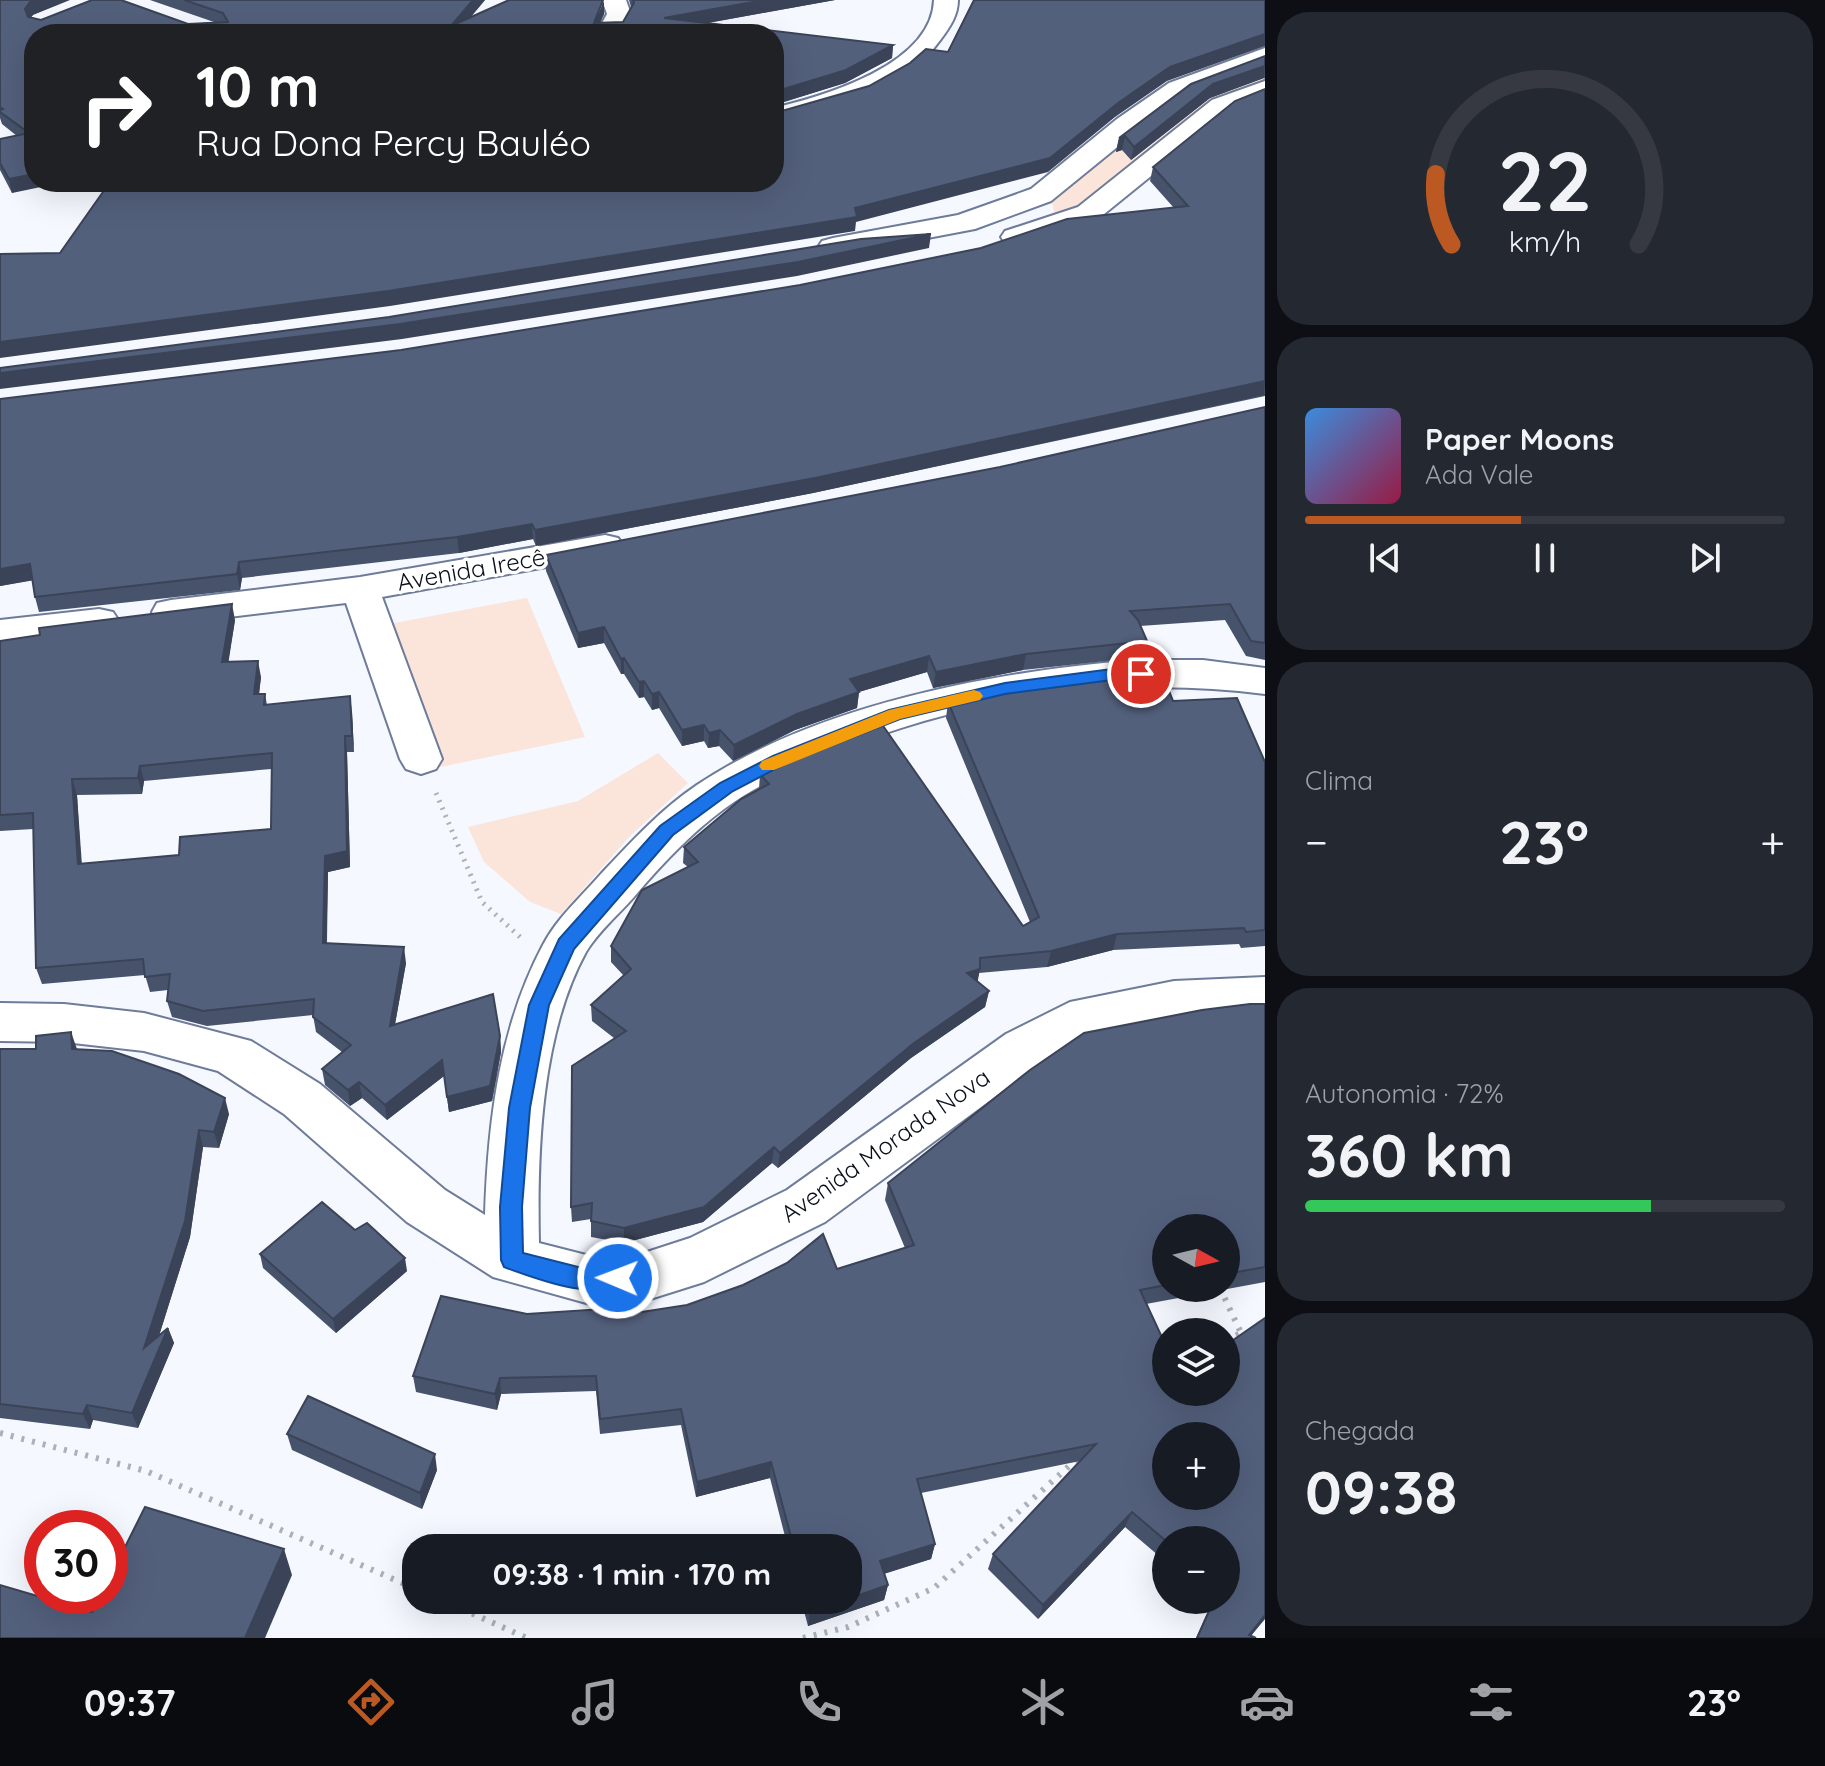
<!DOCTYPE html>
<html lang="pt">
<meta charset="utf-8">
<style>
body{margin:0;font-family:Quicksand,sans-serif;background:#242831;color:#f1f3f6;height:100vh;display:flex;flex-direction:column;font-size:30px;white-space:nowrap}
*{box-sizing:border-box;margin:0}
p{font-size:26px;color:#9ea1a6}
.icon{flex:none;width:44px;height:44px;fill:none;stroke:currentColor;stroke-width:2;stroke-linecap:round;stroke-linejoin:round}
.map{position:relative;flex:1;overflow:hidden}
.drawer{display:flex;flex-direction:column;gap:12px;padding:12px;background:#0d0f14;width:560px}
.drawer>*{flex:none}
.banner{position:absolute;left:24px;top:24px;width:760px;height:168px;border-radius:32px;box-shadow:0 8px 32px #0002;background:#202124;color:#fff;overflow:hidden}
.needle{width:52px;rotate:98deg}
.fabs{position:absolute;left:1152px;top:1214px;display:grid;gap:16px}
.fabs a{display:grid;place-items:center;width:88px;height:88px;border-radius:50%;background:#171b24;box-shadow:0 8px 32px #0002;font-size:40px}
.speed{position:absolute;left:24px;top:1510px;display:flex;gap:16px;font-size:40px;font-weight:700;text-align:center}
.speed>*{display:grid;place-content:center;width:104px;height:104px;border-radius:50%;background:#171b24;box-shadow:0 8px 32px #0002;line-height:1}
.speed .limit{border:12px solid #d22;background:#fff;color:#111}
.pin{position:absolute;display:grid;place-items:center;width:68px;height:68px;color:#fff;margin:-34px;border:4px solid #fff;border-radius:50%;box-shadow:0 2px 8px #0007}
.me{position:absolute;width:88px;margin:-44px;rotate:271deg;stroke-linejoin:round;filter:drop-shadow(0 0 6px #0008)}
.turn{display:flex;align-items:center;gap:28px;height:168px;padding:0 40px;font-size:36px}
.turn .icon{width:104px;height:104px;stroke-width:2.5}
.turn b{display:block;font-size:56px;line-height:68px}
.big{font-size:60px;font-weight:700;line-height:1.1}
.drawer .tile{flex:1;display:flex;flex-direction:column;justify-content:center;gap:12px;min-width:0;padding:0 28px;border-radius:32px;background:#242831}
.drawer .dial{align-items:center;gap:0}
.dial svg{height:208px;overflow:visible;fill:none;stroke:#363941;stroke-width:7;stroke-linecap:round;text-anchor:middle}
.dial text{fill:#f1f3f6;stroke:none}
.song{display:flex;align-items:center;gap:24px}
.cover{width:96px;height:96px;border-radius:12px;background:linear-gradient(135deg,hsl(210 70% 55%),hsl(340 70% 35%))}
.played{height:8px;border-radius:4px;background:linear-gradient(90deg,#bc5922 45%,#363941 45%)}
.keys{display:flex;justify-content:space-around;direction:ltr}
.heat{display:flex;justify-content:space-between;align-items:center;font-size:44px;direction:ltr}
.charge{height:12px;border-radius:6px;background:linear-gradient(90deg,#34c759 72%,#363941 0)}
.trip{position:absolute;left:402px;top:1534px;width:460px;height:80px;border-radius:32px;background:#171b24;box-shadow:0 8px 32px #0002;font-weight:700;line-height:80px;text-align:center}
.dock{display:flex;height:128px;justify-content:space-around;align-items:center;background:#090b0e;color:#9ea1a6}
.dock .icon{width:56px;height:56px}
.dock .current{color:#bc5922}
.dock b{font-size:36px;color:#f1f3f6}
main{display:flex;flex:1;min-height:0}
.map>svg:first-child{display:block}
</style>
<main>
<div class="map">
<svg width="1265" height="1638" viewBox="0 0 1265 1638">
<rect width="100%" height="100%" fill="#f5f8ff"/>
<g fill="#fbe5db">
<polygon points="1265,60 1265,96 1059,223 1054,213 1050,188 1115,135"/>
<polygon points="527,598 585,737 436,768 389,624"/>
<polygon points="658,753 688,783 630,836 561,914 530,902 484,862 468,827 578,801"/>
</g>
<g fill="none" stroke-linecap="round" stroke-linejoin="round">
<defs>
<g id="minor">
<polygon points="602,0 626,0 631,14 620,34 596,34 607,14"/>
<path d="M934,0H958C958,15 950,27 941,39C902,94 837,110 774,124V108C824,96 932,65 934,0Z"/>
<polygon points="1265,48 1265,65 1187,95 1137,131 1051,201 975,229 833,256 822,253 818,247 822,241 833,238 958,215 1031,189 1117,119 1169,83"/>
<polygon points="1265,81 1265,98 1230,112 1098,219 1016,246 1005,243 1001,237 1005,231 1078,207 1212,100"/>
<polygon points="605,535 618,538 624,546 618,554 382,597 442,759 436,769 421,774 406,769 400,759 346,603 171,624 157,621 152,612 157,603 171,600 360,577"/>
<polygon points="99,609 113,612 119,621 113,630 0,646 0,620"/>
<path d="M1135,660H1203L1265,668V694C1118,675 969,697 832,753C795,768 757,785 724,809C690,834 661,865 634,897C618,915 598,932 586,952C541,1034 537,1151 539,1243L590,1256L647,1252L690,1238L787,1190L1006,1034L1070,1002L1174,981L1265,977V1015L1174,1019L1097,1033L1042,1062L825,1222L704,1282L647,1300L590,1304L493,1277L407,1222L284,1114L218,1071L144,1051L64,1042L0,1041V1003L64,1004L144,1013L251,1041L320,1084L445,1190L485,1215C488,1122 499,1028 543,945C557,918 580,898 600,875C630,843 660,810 697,785C818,704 993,672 1135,660Z"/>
</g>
</defs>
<use href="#minor" stroke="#6e7c99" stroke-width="4"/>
<polyline stroke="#acb0b8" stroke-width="5" stroke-dasharray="2 6" stroke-linecap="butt" points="436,793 482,902 520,937"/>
<g stroke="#acb0b8" stroke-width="6" stroke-dasharray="3 8" stroke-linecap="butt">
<polyline points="1220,1288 1241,1333"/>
<polyline points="1226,1340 1241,1333"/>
<polyline points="0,1433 146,1471 416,1589"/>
<polyline points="442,1600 527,1638"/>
<polyline points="803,1638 848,1627 934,1588 1078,1458"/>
</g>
<use href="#minor" fill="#fff" fill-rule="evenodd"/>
</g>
<g fill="#47536b" fill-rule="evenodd">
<polygon points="0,0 33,15 31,17 41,20 188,24 214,22 150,0 485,0 470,18 604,14 600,23 623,22 631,7 629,0 835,0 707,23 893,45 892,58 845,83 774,105 774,34 34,182 12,193 0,170 0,139 17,136 2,124 0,118"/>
<polygon points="1265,56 1265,79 1264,78 1210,98 1131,160 1122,150 1116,152 1119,138"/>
<polygon points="1265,89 1265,396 813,493 536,546 533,539 459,553 242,578 240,590 39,612 35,597 32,580 0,586 0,399 401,350 800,285 1174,208 1150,181 1153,167"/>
<polygon points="1265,407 1265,660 1246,656 1225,620 1140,626 1147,641 1143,657 1023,670 933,688 927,672 859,692 857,708 795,730 733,761 719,746 708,748 704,741 682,746 659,708 652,710 644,697 639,698 624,674 621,674 604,643 578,648 546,571 546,555 1000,467"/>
<path d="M235,620L228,662L261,677L259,694H265L267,705L352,712L354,752H347L350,867L328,872L327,943L406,963L395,1024L500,1036L501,1052L492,1101L449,1112L444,1076L387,1120L362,1098L350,1106L325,1085L322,1069L342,1052L316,1032L313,1015L207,1026L172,1017L167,1001L168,990L150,992L145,975L42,984L36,968L33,829L0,831V641ZM271,769V829L179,855L81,864L77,795L142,794L144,781Z"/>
<polygon points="1173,701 1265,762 1265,946 1241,948 1239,944 1113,950 1047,967 979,973 977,981 989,991 985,1007 911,1058 778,1168 772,1163 703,1222 624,1243 591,1237 591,1219 572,1222 571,1207 614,1038 592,1021 591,1005 624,976 611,962 611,946 688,867 683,863 684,847 759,789 760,774 1023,926 1030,922 946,718 948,702"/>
<path d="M1250,1004H1265V1282L1146,1304L1166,1346V1392H1226V1345L1265,1318V1618L1251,1636L1256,1638H1196L1212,1602L1209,1600H1226V1540H1166V1562L1125,1527L1038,1619L988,1569L993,1554L1080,1461L921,1493L935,1544L931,1559L884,1574L888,1585L884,1600L808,1626L801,1600H848V1548H788L770,1478L696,1497L681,1425L600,1434L596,1391L501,1394L497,1410L416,1392L413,1376L441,1296L527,1314L634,1307L635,1313L687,1305L743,1285L787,1263L823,1234L837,1269L905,1248L885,1200L888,1183L1030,1070L1084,1033L1202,1010ZM1166,1228H1226V1288H1166ZM1166,1436H1226V1496H1166Z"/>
<polygon points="0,1049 77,1049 229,1114 219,1148 203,1147 190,1237 159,1336 168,1328 174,1343 138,1428 93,1420 90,1429 0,1418"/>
<polygon points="355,1230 407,1271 336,1333 263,1268 260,1254"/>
<polygon points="287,1434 437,1470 422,1509 292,1450"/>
</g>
<g fill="#3a4357">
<polygon points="36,0 70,0 33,15 28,21 25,9 30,2"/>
<polygon points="473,0 485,0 456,34 451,26"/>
<polygon points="764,0 835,0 664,31 664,18"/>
<polygon points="604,1 604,14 595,34 594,23"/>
<polygon points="1265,34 1265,46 1167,81 1115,117 1048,172 856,222 855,231 390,306 0,358 0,342 855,208 1118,103 1170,67"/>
<polygon points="893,45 892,58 845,83 774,105 774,92"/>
<polygon points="1265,66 1264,78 1210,98 1131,160 1134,147 1213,84"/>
<polygon points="1125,136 1122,150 1116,152 1119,138"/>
<polygon points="34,174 34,182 65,182 12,193 9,179"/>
<polygon points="931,234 929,248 797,276 402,339 0,389 0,373 400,324"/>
<polygon points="1265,381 1264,395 813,493 536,546 535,530"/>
<polygon points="532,524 533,539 459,553 457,537"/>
<polygon points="239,562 242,578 240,590 237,574"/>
<polygon points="30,564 35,580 0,586 0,569"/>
<polygon points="232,604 235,620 226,678 222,662"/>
<polygon points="604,627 604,643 578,648 578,633"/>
<polygon points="1026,654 1023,670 933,688 936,672"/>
<polygon points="929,656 927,672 848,695 850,679"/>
<polygon points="624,658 624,674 621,674 621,659"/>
<polygon points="258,661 261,677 257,710 254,694"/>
<polygon points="644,681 644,697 639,698 639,682"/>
<polygon points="659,692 659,708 652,710 652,694"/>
<polygon points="859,692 857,708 795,730 733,761 734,745 797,714"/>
<polygon points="350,696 352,712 354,752 352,736"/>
<polygon points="704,725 704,741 682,746 682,730"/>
<polygon points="720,730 719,746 708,748 709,733"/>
<polygon points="345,736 347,752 350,867 328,872 326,959 323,943 325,856"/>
<polygon points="140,766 144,781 142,794 138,778"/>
<polygon points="72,779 77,795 83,880 78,864"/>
<polygon points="1117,934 1113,950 1047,967 1051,951"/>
<polygon points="404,947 406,963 392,1041 390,1026"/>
<polygon points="980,969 977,985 967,973"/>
<polygon points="989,991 985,1007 911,1058 778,1168 780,1153 914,1043"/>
<polygon points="71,1032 77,1049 72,1049"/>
<polygon points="500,1036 501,1052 492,1101 449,1112 447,1097"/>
<polygon points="442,1060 444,1076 387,1120 385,1105"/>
<polygon points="359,1082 362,1098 350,1106 348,1090"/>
<polygon points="225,1098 229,1114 219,1148 214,1132"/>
<polygon points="199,1130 203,1147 190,1237 150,1364 144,1348"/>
<polygon points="774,1147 772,1163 703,1222 624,1243 624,1228"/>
<polygon points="405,1258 407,1271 336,1333 333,1319"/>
<polygon points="168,1328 174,1343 138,1428 132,1413"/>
<polygon points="500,1378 501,1394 497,1410 495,1394"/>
<polygon points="87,1405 93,1420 90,1429 83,1414"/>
<polygon points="435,1454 437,1470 422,1509 420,1493"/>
<polygon points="771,1462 770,1478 696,1497 697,1482"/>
<polygon points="1132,1512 1125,1527 1038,1619 1043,1605"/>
<polygon points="935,1544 931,1559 876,1576 880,1561"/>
<polygon points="284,1549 292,1575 265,1638 245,1638"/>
<polygon points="888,1585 884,1600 808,1626 810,1611 844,1600 848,1600 848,1599"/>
<polygon points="1265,1615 1265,1619 1249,1638 1247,1638"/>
</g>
<g fill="#53607c" stroke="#3a4357" stroke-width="2" fill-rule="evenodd">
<polygon points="0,0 36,0 30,2 25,9 28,17 41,20 92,0 121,0 188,24 228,22 223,13 184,0 473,0 451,26 509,0 603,0 594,23 623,22 634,3 633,0 764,0 664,18 893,45 846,70 774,92 774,34 34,34 34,174 9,179 0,163 0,139 29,133 0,112 0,110 3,109 0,107"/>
<polygon points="974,0 1265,0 1265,34 1170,67 1118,103 1050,158 855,208 857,217 388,291 0,342 0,254 60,253 110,182 774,182 774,112 775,113 869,86 910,63 926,49 948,52"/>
<polygon points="1265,56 1265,66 1213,84 1134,147 1125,136 1119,138 1191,84"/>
<polygon points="1265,89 1265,381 815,478 535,530 532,524 457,537 239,562 237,574 35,597 30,564 0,569 0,399 401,350 800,285 981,248 1067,219 1188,206 1153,167 1235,101"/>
<polygon points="931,234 798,262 400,324 0,373 0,368 389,317 861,239"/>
<polygon points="1265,407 1265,643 1251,641 1230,604 1130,611 1138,620 1147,641 1026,654 936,672 929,656 850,679 859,692 797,714 734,745 720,730 709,733 704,725 682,730 659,692 652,694 644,681 639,682 624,658 621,659 604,627 578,633 546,555 1000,467"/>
<path d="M232,604L222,662L258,661L254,694H265L264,705L350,696L352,736H345L347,851L325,856L323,943L404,947L390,1026L493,994L500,1036L490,1086L447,1097L442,1060L385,1105L359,1082L348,1090L322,1069L351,1045L313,1017L314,999L203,1011L167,1001L170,974L145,977L143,959L36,968L33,813L0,815V641L40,635L39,628ZM272,753L271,829L180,837L179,855L78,864L72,779L138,778L140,766Z"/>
<polygon points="1162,674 1173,701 1237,698 1265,762 1265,930 1246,932 1244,928 1117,934 1051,951 980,958 980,969 967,973 989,991 914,1043 780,1153 774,1147 704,1207 624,1228 591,1221 592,1203 571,1207 572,1066 626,1031 591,1005 631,969 611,946 642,890 698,862 684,847 741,799 769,784 760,774 807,751 881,723 1023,926 1039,917 948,702 1049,682"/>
<path d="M1250,1004H1265V1267L1226,1274V1228H1166V1285L1140,1290L1166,1346V1392H1226V1345L1265,1318V1615L1249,1635L1256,1638H1197L1214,1600H1226V1540H1166V1541L1132,1512L1043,1605L993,1554L1096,1444L917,1479L935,1544L880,1561L888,1585L848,1599V1548H794L771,1462L697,1482L681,1409L600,1419L596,1376L500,1378L495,1394L413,1376L441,1296L527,1314L634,1307L635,1313L687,1305L743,1285L787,1263L823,1234L837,1269L914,1245L888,1183L1030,1070L1084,1033L1202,1010ZM1166,1436H1226V1496H1166Z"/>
<polygon points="71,1032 72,1049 112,1051 179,1074 225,1098 214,1132 199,1130 185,1221 144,1348 168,1328 132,1413 87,1405 83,1414 0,1404 0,1049 36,1049 36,1036"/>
<polygon points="322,1202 355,1230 367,1223 405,1258 333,1319 260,1254"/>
<polygon points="308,1396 435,1454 420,1493 287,1434"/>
<polygon points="145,1507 284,1549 245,1638 0,1638 0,1585 92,1612 101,1596 110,1596 110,1577"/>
<polygon points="807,1600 844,1600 810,1611"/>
</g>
<path fill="#1a73e8" stroke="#114b97" stroke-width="2" d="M1112,669H1141L1149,674L1141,679L1112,680L1005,694L900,719L785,764L733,791L673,835L574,949L549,1005L530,1108L522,1207L523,1253L590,1270L618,1268L626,1271L630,1278L626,1285C590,1299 539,1280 504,1267L501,1260L500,1207L509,1108L529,1005L559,939L660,826L720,783L773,756L889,710L1005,683Z"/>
<polygon fill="#f59e0b" points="974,690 980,692 983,696 980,700 900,719 774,770 762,770 759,766 762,761 889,710"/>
<g text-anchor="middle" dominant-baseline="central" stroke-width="7" stroke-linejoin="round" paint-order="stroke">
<g font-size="24" fill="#0b101b" stroke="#fff">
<text transform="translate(471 569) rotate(-10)">Avenida Irecê</text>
<text transform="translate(885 1145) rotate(-35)">Avenida Morada Nova</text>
</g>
</g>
</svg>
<div class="fabs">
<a><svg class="needle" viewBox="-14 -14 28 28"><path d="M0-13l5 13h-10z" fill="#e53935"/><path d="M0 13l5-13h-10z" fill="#9ea1a6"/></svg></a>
<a><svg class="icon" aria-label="layers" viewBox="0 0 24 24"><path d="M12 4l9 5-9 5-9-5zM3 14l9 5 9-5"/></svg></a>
<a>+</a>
<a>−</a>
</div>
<div class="speed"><div class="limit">30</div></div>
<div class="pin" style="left:1141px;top:674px;background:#d93025"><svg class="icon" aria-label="arrive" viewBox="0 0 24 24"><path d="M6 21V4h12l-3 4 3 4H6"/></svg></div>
<svg class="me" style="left:618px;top:1278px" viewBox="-20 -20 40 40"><circle r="17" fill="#1a73e8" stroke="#fff" stroke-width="3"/><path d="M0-11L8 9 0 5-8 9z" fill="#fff"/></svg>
<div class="trip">09:38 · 1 min · 170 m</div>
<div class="banner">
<div class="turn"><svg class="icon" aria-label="right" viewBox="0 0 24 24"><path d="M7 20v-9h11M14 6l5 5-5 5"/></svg><div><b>10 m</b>Rua Dona Percy Bauléo</div></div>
</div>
</div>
<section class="drawer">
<div class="tile dial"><svg viewBox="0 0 100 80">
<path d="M14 69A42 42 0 1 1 86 69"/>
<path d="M14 69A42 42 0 0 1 8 42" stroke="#bc5922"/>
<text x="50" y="56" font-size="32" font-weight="700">22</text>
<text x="50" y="72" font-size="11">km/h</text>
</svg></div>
<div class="tile">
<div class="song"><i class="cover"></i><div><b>Paper Moons</b><p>Ada Vale</p></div></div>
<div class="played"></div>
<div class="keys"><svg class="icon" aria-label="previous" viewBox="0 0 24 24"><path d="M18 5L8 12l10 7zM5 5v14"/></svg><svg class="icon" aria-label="pause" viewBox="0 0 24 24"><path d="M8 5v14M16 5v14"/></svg><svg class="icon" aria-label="next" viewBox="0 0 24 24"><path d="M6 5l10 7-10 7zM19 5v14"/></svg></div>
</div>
<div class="tile"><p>Clima</p>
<div class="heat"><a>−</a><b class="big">23°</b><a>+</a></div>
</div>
<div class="tile"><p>Autonomia · 72%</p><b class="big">360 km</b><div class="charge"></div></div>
<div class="tile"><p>Chegada</p><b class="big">09:38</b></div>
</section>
</main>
<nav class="dock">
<b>09:37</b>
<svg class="icon current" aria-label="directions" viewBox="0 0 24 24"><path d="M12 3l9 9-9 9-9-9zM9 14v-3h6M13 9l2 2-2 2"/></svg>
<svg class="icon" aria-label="music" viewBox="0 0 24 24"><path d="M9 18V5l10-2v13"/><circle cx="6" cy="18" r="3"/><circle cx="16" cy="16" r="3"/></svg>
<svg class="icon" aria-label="phone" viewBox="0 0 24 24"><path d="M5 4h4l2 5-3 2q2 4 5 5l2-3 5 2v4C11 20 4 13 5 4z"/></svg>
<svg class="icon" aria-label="climate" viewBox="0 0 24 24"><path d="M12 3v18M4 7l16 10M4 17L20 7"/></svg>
<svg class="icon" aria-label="car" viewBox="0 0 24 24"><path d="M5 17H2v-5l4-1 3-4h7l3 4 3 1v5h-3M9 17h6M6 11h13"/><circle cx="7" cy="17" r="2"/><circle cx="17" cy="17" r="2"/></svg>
<svg class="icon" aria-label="filters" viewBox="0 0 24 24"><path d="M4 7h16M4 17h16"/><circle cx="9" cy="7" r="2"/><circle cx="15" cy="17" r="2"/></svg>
<b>23°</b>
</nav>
